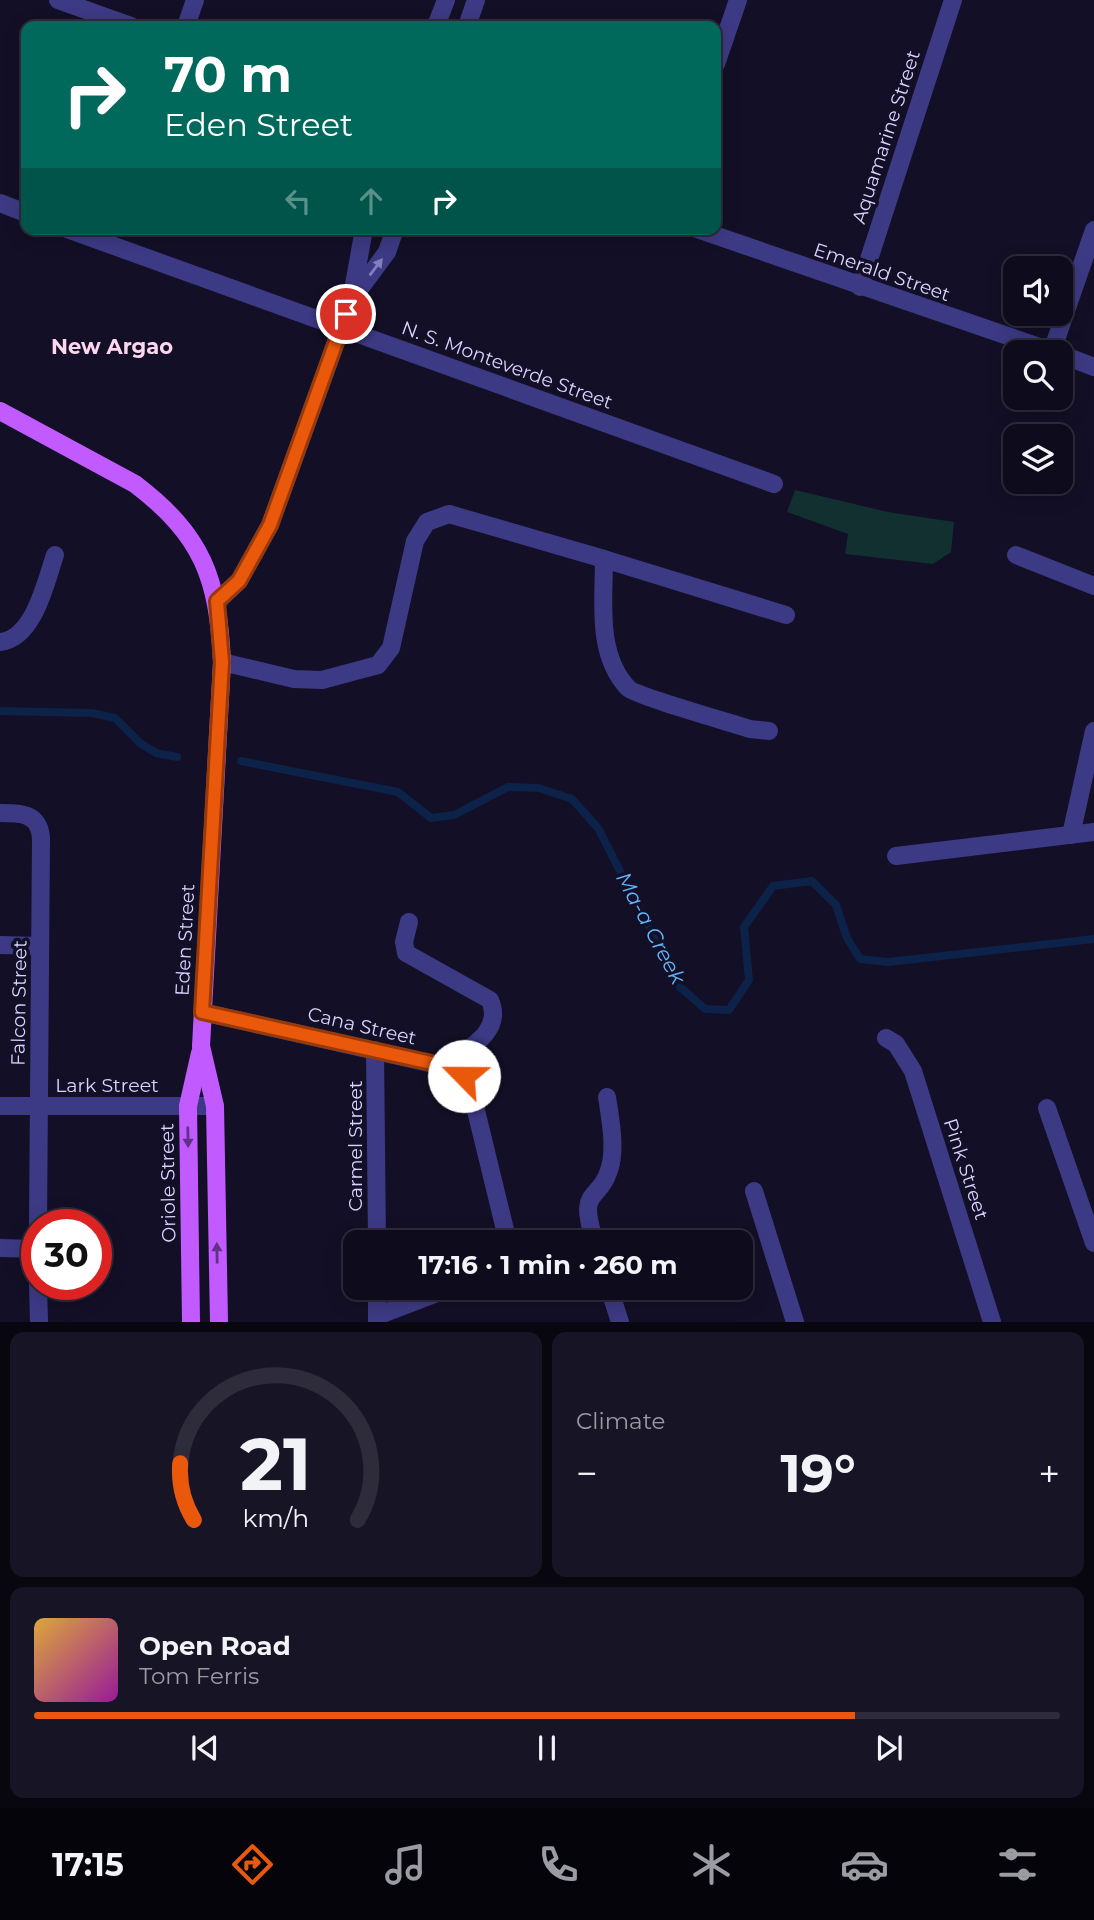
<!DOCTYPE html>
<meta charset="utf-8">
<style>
body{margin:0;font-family:Montserrat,sans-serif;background:#171425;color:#f1f3f6;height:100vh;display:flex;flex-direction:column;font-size:26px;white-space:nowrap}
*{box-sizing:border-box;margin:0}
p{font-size:23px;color:#9b9ba3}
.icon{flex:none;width:38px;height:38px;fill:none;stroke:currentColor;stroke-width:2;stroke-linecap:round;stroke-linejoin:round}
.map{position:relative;height:1322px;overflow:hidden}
.side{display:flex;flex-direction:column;gap:10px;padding:10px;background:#08060f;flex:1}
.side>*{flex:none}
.hud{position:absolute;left:21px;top:21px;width:700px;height:214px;border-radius:14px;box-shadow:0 4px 18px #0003,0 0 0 2px #2e2b3b;background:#00695c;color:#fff;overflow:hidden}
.buttons{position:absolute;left:1003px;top:256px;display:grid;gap:14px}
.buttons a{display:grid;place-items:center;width:70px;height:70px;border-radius:14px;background:#0e0b1c;box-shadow:0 4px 18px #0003,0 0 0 2px #2e2b3b;font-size:35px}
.speed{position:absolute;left:21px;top:1209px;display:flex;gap:14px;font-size:35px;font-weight:700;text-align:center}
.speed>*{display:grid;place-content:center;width:91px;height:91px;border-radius:50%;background:#0e0b1c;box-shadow:0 4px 18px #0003,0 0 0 2px #2e2b3b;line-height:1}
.speed .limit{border:10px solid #d22;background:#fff;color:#111}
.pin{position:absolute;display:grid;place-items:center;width:60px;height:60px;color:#fff;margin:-30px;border:4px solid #fff;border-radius:50%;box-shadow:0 2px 7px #0007}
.me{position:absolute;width:77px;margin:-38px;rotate:293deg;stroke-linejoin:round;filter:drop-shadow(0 0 5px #0008)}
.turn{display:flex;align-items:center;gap:24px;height:147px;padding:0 28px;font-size:32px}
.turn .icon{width:91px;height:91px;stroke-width:2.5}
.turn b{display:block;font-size:49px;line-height:60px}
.lanes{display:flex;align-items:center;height:66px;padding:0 28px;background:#0003;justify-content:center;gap:35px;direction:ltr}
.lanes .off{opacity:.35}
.big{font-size:52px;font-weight:700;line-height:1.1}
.side .widget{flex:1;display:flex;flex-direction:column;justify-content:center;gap:10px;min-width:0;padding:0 24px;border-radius:14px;background:#171425}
.side .dial{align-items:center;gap:0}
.dial svg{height:182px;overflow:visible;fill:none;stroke:#2e2b3b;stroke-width:7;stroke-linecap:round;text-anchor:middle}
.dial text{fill:#f1f3f6;stroke:none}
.song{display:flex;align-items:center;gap:21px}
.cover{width:84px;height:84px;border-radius:10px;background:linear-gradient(135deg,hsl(40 70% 55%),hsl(300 70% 35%))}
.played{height:7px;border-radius:4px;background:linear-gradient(90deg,#ea580c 80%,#2e2b3b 80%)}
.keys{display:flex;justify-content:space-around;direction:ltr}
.heat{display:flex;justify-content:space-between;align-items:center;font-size:38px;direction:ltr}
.side .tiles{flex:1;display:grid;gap:10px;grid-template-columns:1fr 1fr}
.widget:last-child{grid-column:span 2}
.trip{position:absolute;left:343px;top:1230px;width:410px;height:70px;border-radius:14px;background:#0e0b1c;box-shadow:0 4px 18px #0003,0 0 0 2px #2e2b3b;font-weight:700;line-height:70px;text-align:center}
.dock{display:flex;height:112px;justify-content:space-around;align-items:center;background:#06040b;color:#9b9ba3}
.dock .icon{width:49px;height:49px}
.dock .on{color:#ea580c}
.dock b{font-size:32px;color:#f1f3f6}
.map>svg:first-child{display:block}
</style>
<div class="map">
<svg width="1094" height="1322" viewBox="0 0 1094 1322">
<rect width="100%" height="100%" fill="#130f26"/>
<polygon fill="#12302f" points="795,490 888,512 954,522 951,552 933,564 845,554 848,534 787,512"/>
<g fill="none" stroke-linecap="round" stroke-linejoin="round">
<g stroke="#0c2248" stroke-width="8">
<polyline points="0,711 92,713 115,718 140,743 156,753 177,757"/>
<polyline points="241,761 398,792 431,818 454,815 508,787 539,788 572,799 598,828 679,986 705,1009 729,1010 749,980 744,927 773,886 812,881 836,905 847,938 860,959 888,962 1094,939"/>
</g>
<g stroke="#3d3a85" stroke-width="18">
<polyline points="58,0 131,26"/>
<polyline points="186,26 195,0"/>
<polyline points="436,26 446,0"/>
<polyline points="467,26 476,0"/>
<polyline points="716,64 738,0"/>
<polyline points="0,203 26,213"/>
<polyline points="67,229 774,484"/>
<polyline points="697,229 1054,352"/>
<polyline points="860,287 953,0"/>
<polyline points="353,298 387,252 395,229"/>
<polyline points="1052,351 1094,230"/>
<polyline points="1060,354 1094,367"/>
<polyline points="1016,555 1094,586"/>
<polyline points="217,602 239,581 270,525 351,301 364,229"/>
<path d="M0,642C34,639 46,581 55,555"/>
<polyline points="222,662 294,679 322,680 378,665 391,648 415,541 427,522 449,514 604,559"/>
<path d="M769,731L750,729C732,723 636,696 628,688C596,654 604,601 604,559L786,615"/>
<path d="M0,813C21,813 39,813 41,838L38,1225"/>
<polyline points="1071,835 1094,731"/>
<polyline points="896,856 1094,832"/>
<path d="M409,922L404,942L406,953L490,1000C504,1032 467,1049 445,1066"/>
<polyline points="0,945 40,946"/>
<polyline points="202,1012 456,1069 464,1076 471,1090 508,1242"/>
<polyline points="886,1038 896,1044 913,1071 992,1322"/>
<polyline points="375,1050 377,1242"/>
<polyline points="0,1106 215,1106"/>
<polyline points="1047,1108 1094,1243"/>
<polyline points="754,1191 795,1322"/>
<path d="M595,1242C576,1183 601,1206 611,1163C615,1143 610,1117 607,1097"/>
<polyline points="0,1248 37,1249"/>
<polyline points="38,1284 39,1322"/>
<polyline points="377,1288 377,1322"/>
<polyline points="609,1288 620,1322"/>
<polyline points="377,1316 450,1288"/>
</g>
<g stroke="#c25bff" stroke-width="18">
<path d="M0,411L135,484C203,536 218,578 222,662L201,1046L215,1106L219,1322"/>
<polyline points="191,1322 188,1106 200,1053"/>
</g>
</g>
<defs><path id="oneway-solid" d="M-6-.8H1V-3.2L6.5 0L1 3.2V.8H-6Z" transform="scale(1.75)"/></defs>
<use fill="#837fbc" href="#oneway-solid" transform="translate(376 267) rotate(-53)"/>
<g fill="#623188">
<use href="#oneway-solid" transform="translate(188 1137) rotate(89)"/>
<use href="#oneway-solid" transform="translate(217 1253) rotate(-91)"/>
</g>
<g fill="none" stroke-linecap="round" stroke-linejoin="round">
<defs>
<polyline id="route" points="346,314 270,525 239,581 217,601 222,662 202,1012 445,1066 464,1076"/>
</defs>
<use href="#route" stroke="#983908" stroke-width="18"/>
<use href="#route" stroke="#ea580c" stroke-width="12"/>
</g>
<g text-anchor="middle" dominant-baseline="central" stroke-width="7" stroke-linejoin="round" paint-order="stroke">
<g font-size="19" fill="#d9d4ff" stroke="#130f26">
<text transform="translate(886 137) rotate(-72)">Aquamarine Street</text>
<text transform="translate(882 272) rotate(19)">Emerald Street</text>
<text transform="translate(507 365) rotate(20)">N. S. Monteverde Street</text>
<text transform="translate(185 940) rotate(-87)">Eden Street</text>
<text transform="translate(19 1003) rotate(-89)">Falcon Street</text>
<text transform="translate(362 1026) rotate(13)">Cana Street</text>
<text x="107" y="1085">Lark Street</text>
<text transform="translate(355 1146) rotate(-90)">Carmel Street</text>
<text transform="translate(966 1169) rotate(72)">Pink Street</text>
<text transform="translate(168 1183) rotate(-91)">Oriole Street</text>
</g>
<g font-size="21" font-weight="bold" fill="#ffd6f0" stroke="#130f26">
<text x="112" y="346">New Argao</text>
</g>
<g font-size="21" font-style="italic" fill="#62b6ff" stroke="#130f26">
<text transform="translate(651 928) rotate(62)">Ma-a Creek</text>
</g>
</g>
</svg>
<div class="buttons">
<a><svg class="icon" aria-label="sound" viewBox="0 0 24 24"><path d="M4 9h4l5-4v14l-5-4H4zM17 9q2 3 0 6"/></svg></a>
<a><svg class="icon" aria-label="search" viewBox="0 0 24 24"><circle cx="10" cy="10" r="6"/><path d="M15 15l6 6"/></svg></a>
<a><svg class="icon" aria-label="layers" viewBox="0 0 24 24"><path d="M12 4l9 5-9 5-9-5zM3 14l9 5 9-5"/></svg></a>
</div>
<div class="speed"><div class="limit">30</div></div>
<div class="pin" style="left:346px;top:314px;background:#d93025"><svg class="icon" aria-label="arrive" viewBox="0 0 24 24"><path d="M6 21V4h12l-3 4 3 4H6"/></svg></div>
<svg class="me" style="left:464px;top:1076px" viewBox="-20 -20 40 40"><circle r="19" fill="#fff"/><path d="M0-13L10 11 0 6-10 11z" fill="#ea580c"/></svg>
<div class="trip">17:16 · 1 min · 260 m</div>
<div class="hud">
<div class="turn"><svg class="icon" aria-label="right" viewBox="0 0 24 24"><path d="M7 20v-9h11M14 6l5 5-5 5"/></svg><div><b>70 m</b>Eden Street</div></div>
<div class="lanes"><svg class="icon off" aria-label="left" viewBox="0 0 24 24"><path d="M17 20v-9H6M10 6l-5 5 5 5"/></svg><svg class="icon off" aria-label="ahead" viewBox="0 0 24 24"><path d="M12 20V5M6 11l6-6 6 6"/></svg><svg class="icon" aria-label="right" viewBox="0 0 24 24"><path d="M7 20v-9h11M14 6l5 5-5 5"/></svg></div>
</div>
</div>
<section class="side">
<div class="tiles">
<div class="widget dial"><svg viewBox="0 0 100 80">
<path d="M14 69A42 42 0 1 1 86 69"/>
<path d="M14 69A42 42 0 0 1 8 44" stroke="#ea580c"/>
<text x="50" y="56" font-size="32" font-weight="700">21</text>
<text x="50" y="72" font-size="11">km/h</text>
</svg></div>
<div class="widget"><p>Climate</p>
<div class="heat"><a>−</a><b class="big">19°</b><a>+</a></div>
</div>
<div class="widget">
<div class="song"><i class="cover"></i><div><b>Open Road</b><p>Tom Ferris</p></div></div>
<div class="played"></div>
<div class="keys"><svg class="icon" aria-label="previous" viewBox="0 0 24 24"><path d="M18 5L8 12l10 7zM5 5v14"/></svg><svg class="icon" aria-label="pause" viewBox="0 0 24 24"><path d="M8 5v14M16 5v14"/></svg><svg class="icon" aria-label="next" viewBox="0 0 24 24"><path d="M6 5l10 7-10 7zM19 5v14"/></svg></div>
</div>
</div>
</section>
<nav class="dock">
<b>17:15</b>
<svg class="icon on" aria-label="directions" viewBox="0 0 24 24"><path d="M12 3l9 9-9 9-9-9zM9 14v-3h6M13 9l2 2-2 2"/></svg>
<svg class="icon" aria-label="music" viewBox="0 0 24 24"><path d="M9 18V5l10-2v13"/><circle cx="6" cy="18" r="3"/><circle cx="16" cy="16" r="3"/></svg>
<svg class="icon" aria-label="phone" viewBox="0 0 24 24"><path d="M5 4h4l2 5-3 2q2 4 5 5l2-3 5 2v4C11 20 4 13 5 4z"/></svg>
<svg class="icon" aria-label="climate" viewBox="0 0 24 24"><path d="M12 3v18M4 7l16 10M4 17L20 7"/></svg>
<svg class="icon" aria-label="car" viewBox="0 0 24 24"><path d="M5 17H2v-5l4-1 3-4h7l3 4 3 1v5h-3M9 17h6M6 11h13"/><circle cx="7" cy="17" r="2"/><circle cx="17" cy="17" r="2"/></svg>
<svg class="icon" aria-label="filters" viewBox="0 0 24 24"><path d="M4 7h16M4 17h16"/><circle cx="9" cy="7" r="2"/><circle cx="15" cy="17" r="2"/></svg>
</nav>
